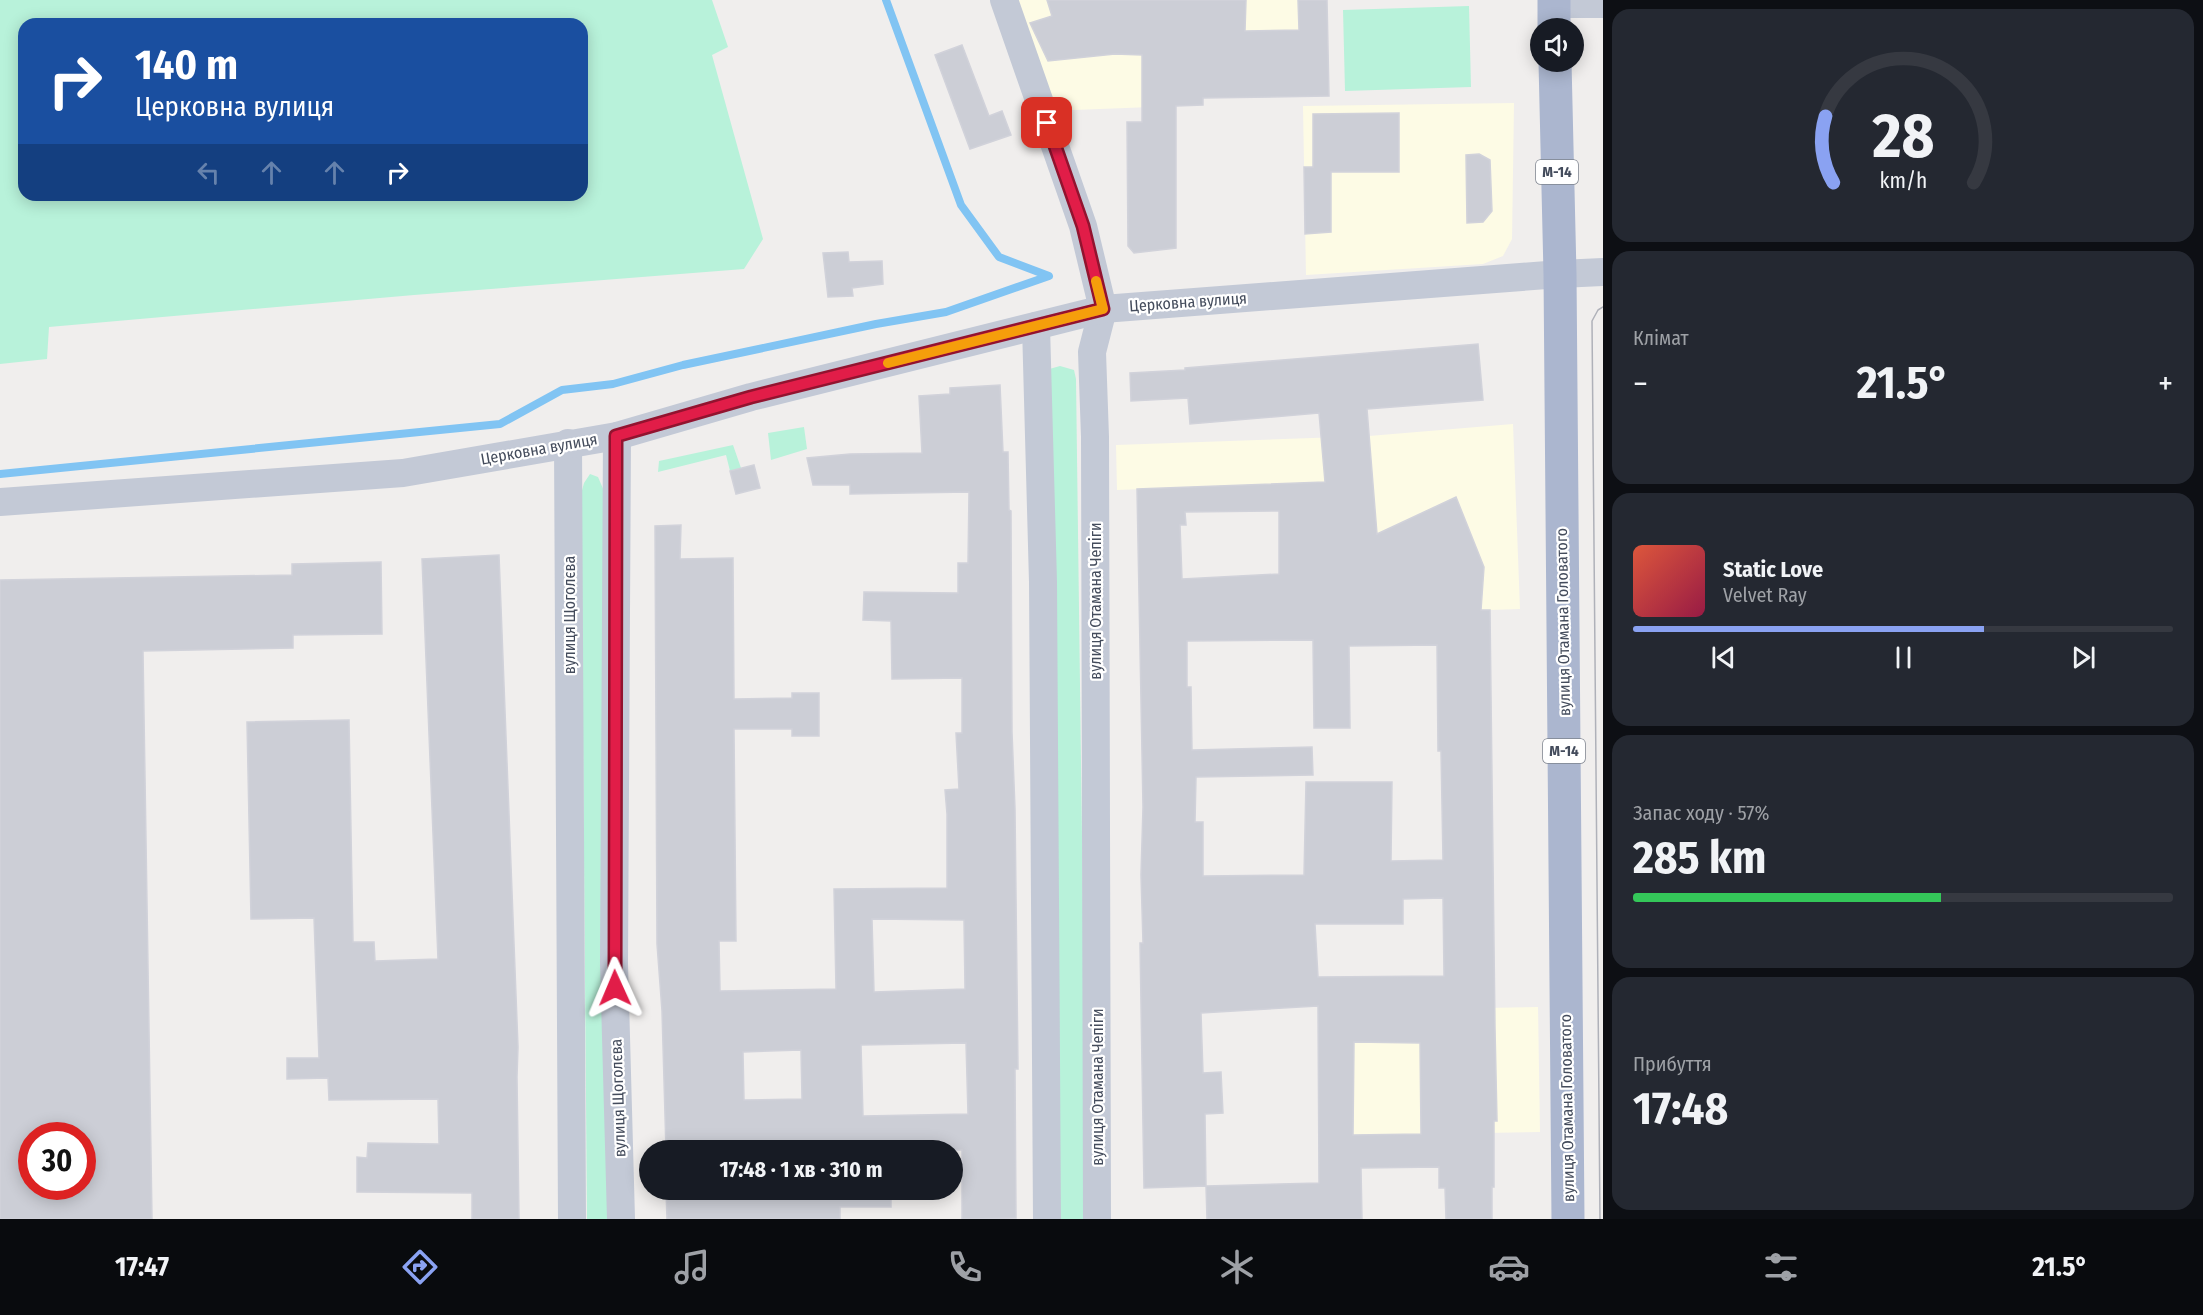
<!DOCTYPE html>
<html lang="uk">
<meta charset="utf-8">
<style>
body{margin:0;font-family:"Fira Sans Condensed",sans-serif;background:#242831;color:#f1f3f6;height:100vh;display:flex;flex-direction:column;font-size:22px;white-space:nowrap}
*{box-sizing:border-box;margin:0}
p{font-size:20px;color:#9ea1a6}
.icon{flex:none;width:33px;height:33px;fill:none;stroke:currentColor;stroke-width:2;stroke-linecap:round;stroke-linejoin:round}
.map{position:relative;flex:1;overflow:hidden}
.sheet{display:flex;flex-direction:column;gap:9px;padding:9px;background:#0d0f14;width:600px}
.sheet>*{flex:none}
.guide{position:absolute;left:18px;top:18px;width:570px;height:183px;border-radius:18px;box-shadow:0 3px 15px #0003;background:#1a4fa0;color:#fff;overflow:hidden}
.controls{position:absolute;left:1530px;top:18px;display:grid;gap:12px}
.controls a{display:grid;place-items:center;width:54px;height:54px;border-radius:50%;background:#171b24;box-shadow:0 3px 15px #0003;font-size:30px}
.speed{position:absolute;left:18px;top:1122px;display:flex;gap:12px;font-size:30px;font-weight:700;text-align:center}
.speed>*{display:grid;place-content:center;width:78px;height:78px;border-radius:50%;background:#171b24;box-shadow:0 3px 15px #0003;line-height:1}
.speed .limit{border:9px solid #d22;background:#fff;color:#111}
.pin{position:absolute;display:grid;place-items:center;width:51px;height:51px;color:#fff;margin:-26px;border-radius:12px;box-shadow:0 3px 9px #0006}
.me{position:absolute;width:66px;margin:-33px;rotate:359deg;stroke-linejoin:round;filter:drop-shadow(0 0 4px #0008)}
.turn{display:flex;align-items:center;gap:21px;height:126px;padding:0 18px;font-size:27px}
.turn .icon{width:78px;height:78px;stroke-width:2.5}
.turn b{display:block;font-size:42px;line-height:51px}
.lanes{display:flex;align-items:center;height:57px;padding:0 18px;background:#0003;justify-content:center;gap:30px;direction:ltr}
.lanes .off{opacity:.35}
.big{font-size:45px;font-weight:700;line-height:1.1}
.sheet .widget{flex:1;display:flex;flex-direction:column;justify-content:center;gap:9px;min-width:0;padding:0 21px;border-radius:18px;background:#242831}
.sheet .dial{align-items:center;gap:0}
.dial svg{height:156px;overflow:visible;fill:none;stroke:#363941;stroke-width:7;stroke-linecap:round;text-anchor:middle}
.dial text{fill:#f1f3f6;stroke:none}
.song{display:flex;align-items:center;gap:18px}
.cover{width:72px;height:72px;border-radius:9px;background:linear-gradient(135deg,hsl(10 70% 55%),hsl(340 70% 35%))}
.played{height:6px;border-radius:3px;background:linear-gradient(90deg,#8aa2f2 65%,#363941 65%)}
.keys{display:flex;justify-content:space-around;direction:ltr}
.heat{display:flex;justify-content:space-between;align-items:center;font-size:33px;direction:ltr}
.charge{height:9px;border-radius:4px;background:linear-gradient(90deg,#34c759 57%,#363941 0)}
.trip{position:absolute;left:639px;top:1140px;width:324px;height:60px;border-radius:30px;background:#171b24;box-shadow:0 3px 15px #0003;font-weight:700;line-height:60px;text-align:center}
.dock{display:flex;height:96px;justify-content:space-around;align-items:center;background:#090b0e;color:#9ea1a6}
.dock .icon{width:42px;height:42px}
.dock .selected{color:#8aa2f2}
.dock b{font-size:27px;color:#f1f3f6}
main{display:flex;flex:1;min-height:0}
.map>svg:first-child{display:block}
</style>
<main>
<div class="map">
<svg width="1603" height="1219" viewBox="0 0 1603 1219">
<rect width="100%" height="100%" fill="#f0eeed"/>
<g fill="#fdfbe5">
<polygon points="1002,0 1327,0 1329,96 1203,98 1203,105 1048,111"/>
<polygon points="1514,103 1512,239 1503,256 1483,264 1306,275 1303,106"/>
<polygon points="1513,424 1520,609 1314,616 1309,483 1117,490 1116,445 1369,436"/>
<polygon points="1538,1007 1540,1132 1320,1136 1318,1011"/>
</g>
<g fill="#b8f2da" fill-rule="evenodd">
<path d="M0,0H712L728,47L712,55L763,239L744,269L414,295L49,327L47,359L0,364ZM24,24H582V195H24Z"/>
<polygon points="1469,6 1471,87 1345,91 1343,10"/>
<polygon points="1060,366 1074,370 1076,379 1087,1219 1056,1219 1046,370"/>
<polygon points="804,427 807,449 771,460 768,433"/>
<polygon points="733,445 741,468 730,471 726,455 658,472 659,461"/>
<polygon points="590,474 598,477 604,491 612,1219 587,1219 581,494 584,483"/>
</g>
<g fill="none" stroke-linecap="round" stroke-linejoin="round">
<polyline stroke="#81c4f3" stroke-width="8" points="0,474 500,424 562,390 613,384 683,365 876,324 946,312 1049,276 999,257 961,205 886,0"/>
</g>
<g fill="#ccced6" stroke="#d1d2da" stroke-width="1.5" fill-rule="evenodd">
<polygon points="1047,0 1246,0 1245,31 1299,30 1298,0 1327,0 1329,96 1203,98 1203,105 1176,106 1176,248 1134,253 1128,246 1127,122 1142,122 1142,55 1115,54 1048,61 1030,23 1052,16"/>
<polygon points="962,45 989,116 1002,111 1011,135 970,149 935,55"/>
<polygon points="1399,113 1399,172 1331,172 1331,232 1305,234 1304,167 1313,167 1313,114"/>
<polygon points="1479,154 1490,160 1492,211 1483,222 1467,223 1466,155"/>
<polygon points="848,252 849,262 882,261 883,284 852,288 853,296 828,297 823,253"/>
<path d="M1478,344L1483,400L1367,409L1377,534L1456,497L1484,567L1481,610H1490L1495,1028L1497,1121H1494V1187H1492V1219H1446L1445,1188H1439V1167L1361,1168L1362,1219H1207L1206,1186L1144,1188L1140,943H1143L1141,875L1143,807L1137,489L1325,482L1319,413L1190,424L1188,398L1131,401L1130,373L1185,370V368ZM1279,511V574L1182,579L1180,525H1186L1185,512ZM1313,640L1314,728H1350L1349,646L1437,645L1438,751H1441L1443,860L1391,861L1392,782H1306L1304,875L1203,876V822H1195L1196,777L1313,775L1312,747L1192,750L1191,687H1187V641ZM1443,898L1444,976L1318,977L1315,924H1403V899ZM1318,1006L1319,1183L1206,1186L1205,1114L1223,1113L1221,1072L1203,1073L1201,1013ZM1354,1042L1420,1043L1421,1134L1353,1135Z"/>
<path d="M1000,385L1003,452H1008L1009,510L1011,511L1012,732L1015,809L1018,1069H1015L1016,1218L962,1219V1150H666L662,1011L657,944L655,526L681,525L680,559L733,558L734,699L792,698V693H819V736H792V729H734L736,941H719L720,991L836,989L834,889L947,888V814L945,790L959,789L956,733H962V678L892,679L891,621L863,620L864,592L958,593V563H968L969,492L850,494V485H813L807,458L850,454L922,453L919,396L950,394V388ZM872,919L964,920L965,989L874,992ZM966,1043L968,1114L863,1116L861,1045ZM801,1050L802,1099L744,1100L743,1052Z"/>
<polygon points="754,465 760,488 736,494 730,471"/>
<polygon points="499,555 518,1047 517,1077 519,1219 472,1219 472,1193 357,1192 357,1157 367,1158 368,1143 439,1144 438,1099 329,1100 328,1078 287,1079 287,1058 319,1058 314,918 251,919 247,722 349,720 353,942 374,942 375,961 438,959 422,559"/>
<path d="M381,562L382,634L293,635V648L143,651L152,1219H0V580L292,575V564ZM32,1136H82V1186H32Z"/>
<polygon points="666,1190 891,1190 891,1207 840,1207 840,1219 667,1219"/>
</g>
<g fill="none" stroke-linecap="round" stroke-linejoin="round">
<g stroke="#c3c9d6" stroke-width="28">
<polyline points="1004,0 1083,226 1103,309 1092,352 1095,437 1097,1219"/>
<polyline points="1553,4 1603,4"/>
<polyline points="1036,326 1043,582 1047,1219"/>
<polyline points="617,436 614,964 621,1219"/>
<polyline points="568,443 572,1219"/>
<polyline points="0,502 403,473 617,436 751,397 1103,309 1560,274 1603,272"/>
</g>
<g stroke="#abb6cf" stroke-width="33">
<polyline points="1554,0 1554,28"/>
<polyline points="1555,62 1560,274 1568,1219"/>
</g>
<polyline stroke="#afb1b9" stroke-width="1.5" points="1600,1219 1592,321 1598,310 1603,307"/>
</g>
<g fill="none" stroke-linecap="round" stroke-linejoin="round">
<defs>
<polyline id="route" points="615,988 616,436 751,397 1103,309 1083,226 1047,123"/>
</defs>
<use href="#route" stroke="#92132f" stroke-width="15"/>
<use href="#route" stroke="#e11d48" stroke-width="10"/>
<polyline stroke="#f59e0b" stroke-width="10" points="888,363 1103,309 1096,281"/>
</g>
<g text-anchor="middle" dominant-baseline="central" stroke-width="4.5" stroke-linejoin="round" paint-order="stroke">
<g fill="#fff" stroke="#7c828d" stroke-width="1.5">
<rect x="1536" y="160" width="42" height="24" rx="4.5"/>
<rect x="1543" y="739" width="42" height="24" rx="4.5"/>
</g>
<g font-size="15" font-weight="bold" fill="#444c5c">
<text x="1557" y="172">М-14</text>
<text x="1564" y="751">М-14</text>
</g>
<g font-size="16" fill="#444c5c" stroke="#fff">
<text transform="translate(1188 302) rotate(-4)">Церковна вулиця</text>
<text transform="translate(539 449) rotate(-10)">Церковна вулиця</text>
<text transform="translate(1095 601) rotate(-90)">вулиця Отамана Чепіги</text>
<text transform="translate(569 615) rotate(-90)">вулиця Щоголєва</text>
<text transform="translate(1563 622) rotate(-91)">вулиця Отамана Головатого</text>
<text transform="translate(1097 1087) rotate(-90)">вулиця Отамана Чепіги</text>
<text transform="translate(618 1098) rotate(-92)">вулиця Щоголєва</text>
<text transform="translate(1567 1108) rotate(-91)">вулиця Отамана Головатого</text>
</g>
</g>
</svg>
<div class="controls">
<a><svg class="icon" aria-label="sound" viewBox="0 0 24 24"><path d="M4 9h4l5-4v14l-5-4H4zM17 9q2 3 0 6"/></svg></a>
</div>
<div class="speed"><div class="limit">30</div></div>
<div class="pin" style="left:1047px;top:123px;background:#d93025"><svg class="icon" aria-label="arrive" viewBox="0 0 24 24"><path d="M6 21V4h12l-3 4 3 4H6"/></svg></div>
<svg class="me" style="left:615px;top:988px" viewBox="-20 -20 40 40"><path d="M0-17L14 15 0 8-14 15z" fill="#e11d48" stroke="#fff" stroke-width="4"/></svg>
<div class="trip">17:48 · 1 хв · 310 m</div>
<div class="guide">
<div class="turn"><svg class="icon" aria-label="right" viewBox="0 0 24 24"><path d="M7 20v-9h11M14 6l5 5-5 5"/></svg><div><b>140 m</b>Церковна вулиця</div></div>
<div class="lanes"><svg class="icon off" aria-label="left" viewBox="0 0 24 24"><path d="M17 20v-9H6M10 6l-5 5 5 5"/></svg><svg class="icon off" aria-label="ahead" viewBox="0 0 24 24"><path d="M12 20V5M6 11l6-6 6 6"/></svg><svg class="icon off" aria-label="ahead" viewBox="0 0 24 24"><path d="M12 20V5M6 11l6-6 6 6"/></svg><svg class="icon" aria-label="right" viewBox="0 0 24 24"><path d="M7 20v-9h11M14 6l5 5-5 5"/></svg></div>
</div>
</div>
<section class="sheet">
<div class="widget dial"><svg viewBox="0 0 100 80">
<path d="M14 69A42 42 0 1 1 86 69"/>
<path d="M14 69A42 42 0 0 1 10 35" stroke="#8aa2f2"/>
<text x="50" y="56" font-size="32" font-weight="700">28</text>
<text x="50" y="72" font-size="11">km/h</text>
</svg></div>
<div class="widget"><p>Клімат</p>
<div class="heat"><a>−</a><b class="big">21.5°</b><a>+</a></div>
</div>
<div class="widget">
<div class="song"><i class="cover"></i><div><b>Static Love</b><p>Velvet Ray</p></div></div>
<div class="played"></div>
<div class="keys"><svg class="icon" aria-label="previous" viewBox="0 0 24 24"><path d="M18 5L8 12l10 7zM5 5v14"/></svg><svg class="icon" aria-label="pause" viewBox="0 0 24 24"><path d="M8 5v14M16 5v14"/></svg><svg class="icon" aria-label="next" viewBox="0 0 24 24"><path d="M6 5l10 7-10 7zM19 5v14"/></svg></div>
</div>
<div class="widget"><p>Запас ходу · 57%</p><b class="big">285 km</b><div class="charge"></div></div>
<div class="widget"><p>Прибуття</p><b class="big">17:48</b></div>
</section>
</main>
<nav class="dock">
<b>17:47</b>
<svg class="icon selected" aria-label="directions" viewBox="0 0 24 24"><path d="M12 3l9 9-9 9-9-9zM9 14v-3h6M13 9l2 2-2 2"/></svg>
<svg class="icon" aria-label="music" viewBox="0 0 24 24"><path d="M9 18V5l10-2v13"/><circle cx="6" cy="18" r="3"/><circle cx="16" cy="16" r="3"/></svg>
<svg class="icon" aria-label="phone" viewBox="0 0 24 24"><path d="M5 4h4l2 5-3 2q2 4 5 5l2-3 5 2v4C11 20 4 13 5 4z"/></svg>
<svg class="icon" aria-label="climate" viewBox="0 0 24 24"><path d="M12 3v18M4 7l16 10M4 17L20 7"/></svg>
<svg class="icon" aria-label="car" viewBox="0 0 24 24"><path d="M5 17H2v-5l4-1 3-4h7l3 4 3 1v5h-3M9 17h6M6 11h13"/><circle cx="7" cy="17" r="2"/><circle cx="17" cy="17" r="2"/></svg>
<svg class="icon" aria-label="filters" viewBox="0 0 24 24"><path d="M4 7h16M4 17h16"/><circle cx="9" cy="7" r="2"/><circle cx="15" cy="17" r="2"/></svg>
<b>21.5°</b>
</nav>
